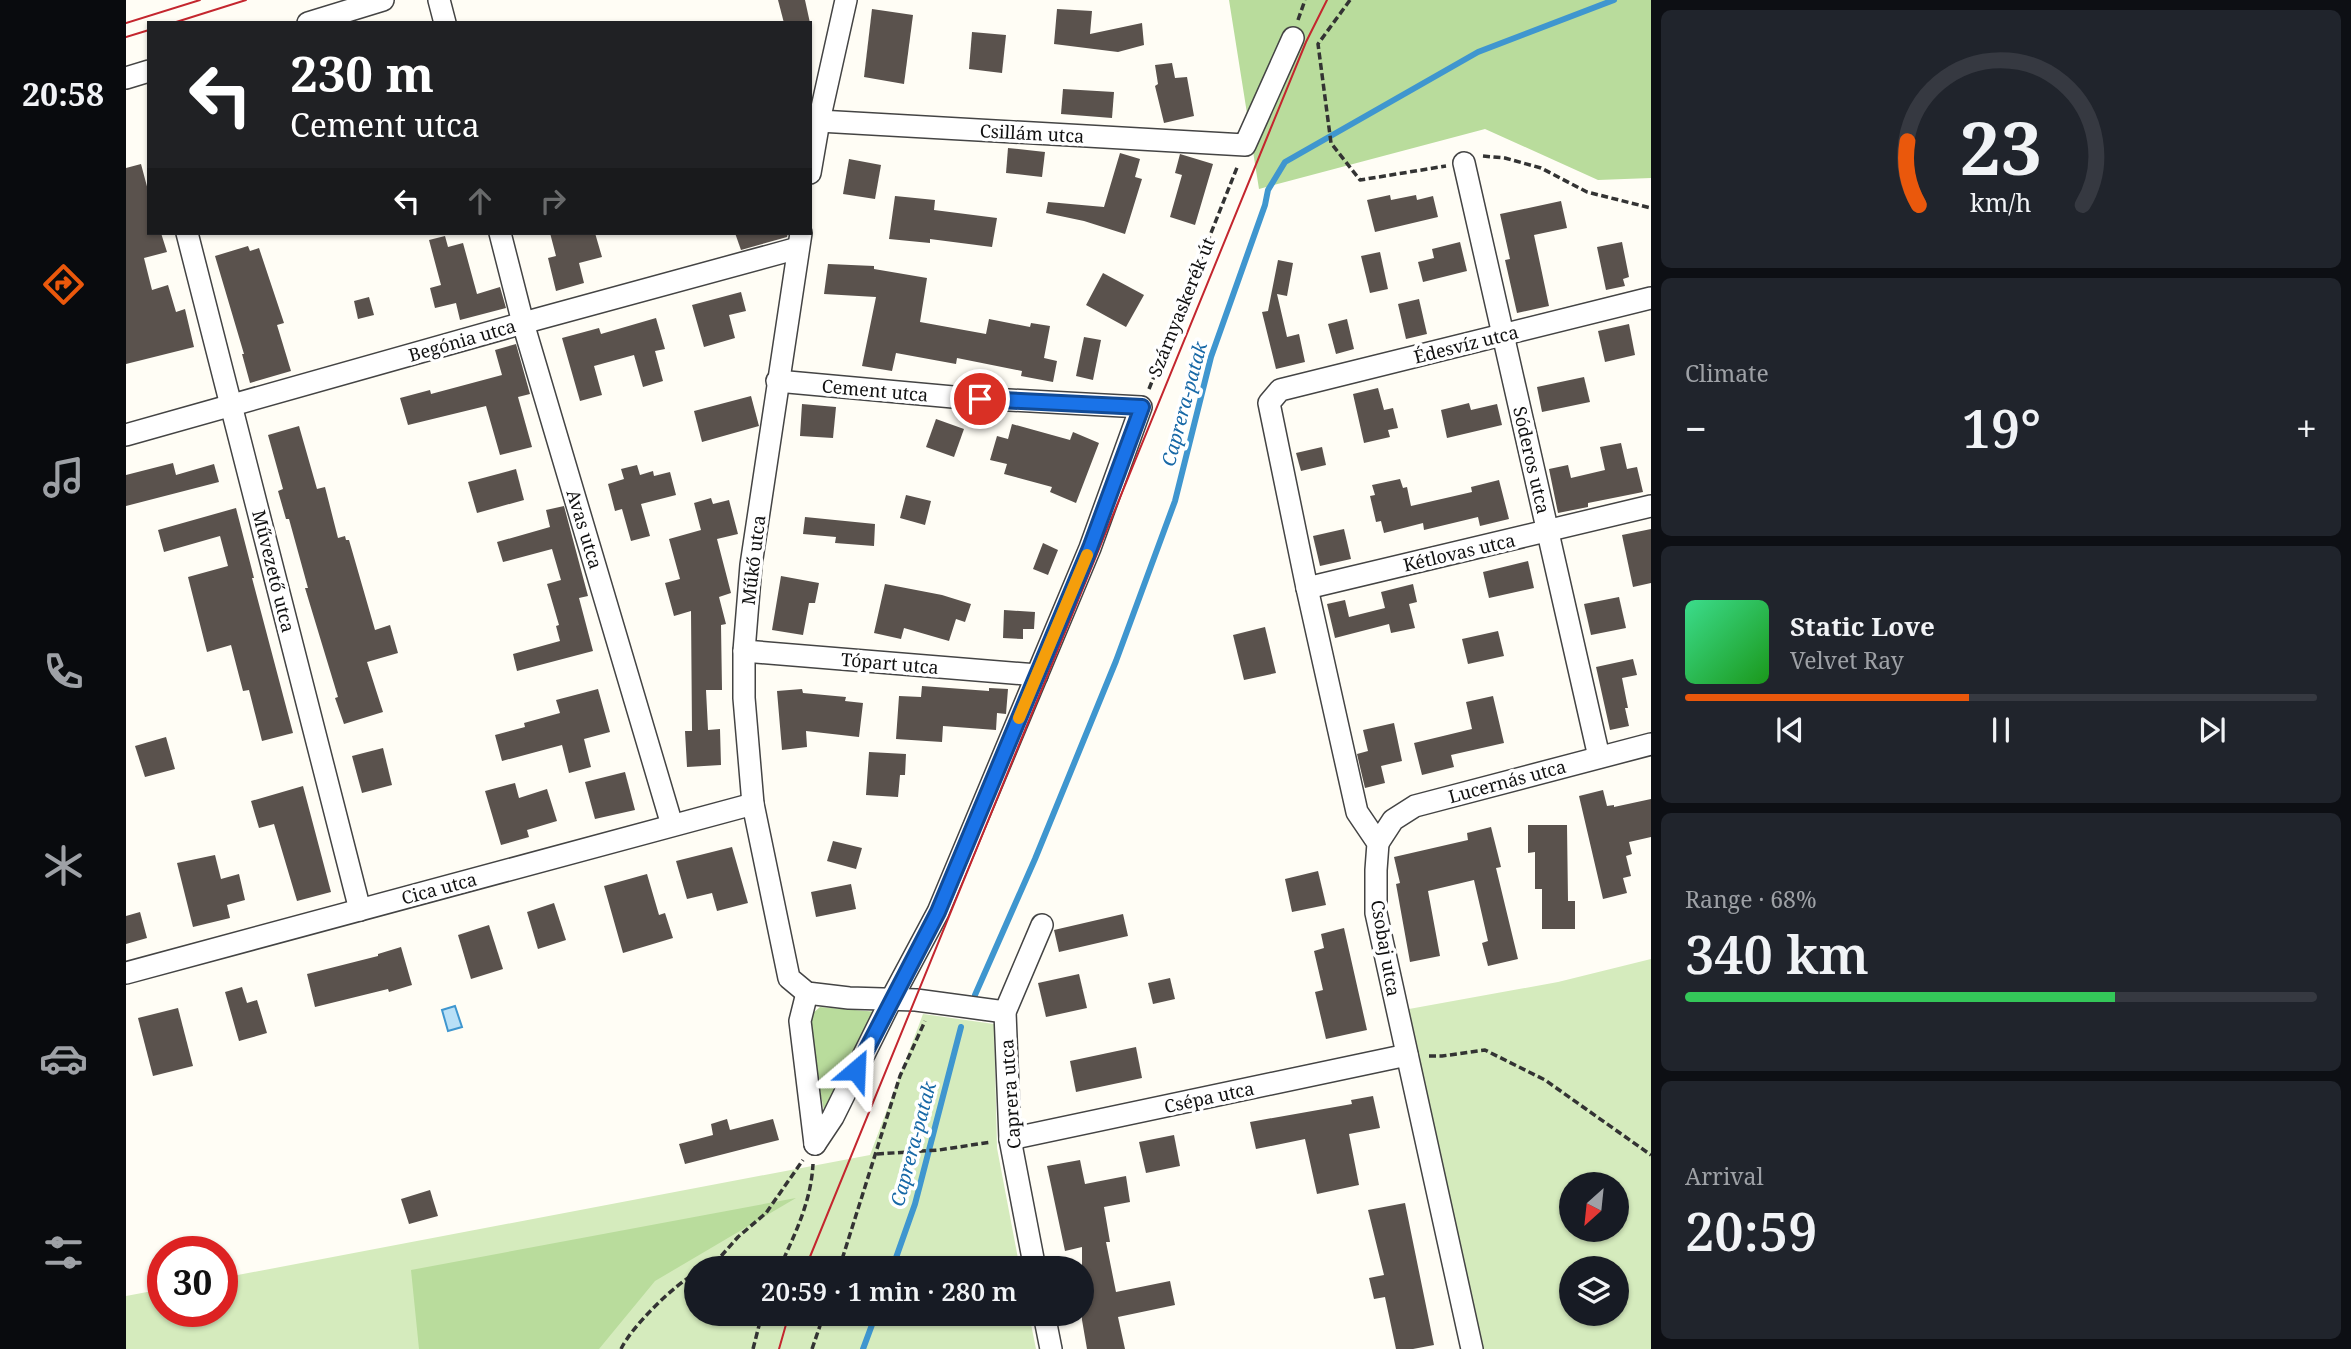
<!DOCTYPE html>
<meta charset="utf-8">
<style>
body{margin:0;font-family:"Noto Serif",serif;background:#20242c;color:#f1f3f6;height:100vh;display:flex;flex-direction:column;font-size:26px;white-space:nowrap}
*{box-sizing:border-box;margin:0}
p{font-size:23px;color:#9ea1a6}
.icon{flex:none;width:38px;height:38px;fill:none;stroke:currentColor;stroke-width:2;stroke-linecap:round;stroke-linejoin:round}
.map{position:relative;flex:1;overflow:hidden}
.side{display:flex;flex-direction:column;gap:10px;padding:10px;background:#0d0f14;width:700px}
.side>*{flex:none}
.top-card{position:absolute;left:21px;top:21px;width:665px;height:214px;border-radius:0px;box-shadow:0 2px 5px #0004;background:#202124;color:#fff;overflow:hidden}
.needle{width:46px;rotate:207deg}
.controls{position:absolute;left:1433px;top:1172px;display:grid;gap:14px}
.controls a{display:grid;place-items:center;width:70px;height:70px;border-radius:50%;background:#171b24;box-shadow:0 2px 5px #0004;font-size:35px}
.speed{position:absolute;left:21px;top:1236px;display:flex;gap:14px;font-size:35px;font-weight:700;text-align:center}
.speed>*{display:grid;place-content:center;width:91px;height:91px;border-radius:50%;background:#171b24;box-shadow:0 2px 5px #0004;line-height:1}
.speed .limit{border:10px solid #d22;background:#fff;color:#111}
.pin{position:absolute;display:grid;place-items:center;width:60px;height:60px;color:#fff;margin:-30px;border:4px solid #fff;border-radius:50%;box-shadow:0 2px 7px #0007}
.me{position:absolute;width:77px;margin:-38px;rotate:26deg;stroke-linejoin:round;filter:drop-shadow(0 0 5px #0008)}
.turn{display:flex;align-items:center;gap:24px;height:147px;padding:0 28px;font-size:32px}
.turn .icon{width:91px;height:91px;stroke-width:2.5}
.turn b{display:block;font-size:49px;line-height:60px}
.lanes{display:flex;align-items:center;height:66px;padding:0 28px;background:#0003;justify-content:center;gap:35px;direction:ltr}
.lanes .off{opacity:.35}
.big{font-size:52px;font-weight:600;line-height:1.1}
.side .tile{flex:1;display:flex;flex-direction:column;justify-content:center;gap:10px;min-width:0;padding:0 24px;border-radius:10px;background:#20242c}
.side .dial{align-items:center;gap:0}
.dial svg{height:182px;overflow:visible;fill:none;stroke:#363941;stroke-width:7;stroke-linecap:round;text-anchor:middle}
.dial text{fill:#f1f3f6;stroke:none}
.song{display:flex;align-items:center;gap:21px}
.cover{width:84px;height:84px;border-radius:10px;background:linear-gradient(135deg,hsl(150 70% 55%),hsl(120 70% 35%))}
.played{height:7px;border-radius:4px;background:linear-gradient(90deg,#ea580c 45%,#363941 45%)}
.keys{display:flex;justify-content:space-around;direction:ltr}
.heat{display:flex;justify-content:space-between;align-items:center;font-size:38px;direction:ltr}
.charge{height:10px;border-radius:5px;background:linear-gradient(90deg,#34c759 68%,#363941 0)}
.trip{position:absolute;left:558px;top:1256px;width:410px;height:70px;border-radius:35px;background:#171b24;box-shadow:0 2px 5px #0004;font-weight:600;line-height:70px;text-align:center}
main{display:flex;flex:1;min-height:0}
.menu{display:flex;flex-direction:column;width:126px;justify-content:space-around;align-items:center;background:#090b0e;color:#9ea1a6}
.menu .icon{width:49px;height:49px}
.menu .on{color:#ea580c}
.menu b{font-size:32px;color:#f1f3f6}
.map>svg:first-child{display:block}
</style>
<main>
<nav class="menu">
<b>20:58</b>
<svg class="icon on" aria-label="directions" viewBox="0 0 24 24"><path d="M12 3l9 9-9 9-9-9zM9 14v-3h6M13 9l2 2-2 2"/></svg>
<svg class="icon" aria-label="music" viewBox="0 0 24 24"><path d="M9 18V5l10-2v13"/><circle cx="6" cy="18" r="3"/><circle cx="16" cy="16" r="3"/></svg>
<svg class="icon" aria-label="phone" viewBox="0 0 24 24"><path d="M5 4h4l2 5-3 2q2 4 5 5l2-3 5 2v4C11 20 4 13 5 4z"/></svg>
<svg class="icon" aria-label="climate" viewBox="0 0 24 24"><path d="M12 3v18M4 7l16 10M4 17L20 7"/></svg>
<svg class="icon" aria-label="car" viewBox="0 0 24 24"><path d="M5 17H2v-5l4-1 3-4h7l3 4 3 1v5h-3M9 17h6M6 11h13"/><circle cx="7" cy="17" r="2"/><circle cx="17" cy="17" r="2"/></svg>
<svg class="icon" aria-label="filters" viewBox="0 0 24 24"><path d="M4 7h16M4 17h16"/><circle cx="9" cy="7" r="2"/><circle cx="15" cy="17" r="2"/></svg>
</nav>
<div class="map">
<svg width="1525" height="1349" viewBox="0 0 1525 1349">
<rect width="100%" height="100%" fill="#fffdf5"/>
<g fill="#d5ebbd" fill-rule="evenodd">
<path d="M1525,959V1349H1343L1272,1011L1432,982ZM1446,1185H1491V1230H1446ZM1446,1269H1491V1314H1446Z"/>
<polygon points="797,1014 868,1024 871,1148 894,1269 570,1269 570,1314 903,1314 910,1349 0,1349 0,1296 37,1289 37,1311 96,1311 96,1278 744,1155"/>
</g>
<g fill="#b9dc9c">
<polygon points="1103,0 1525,0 1525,178 1472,180 1359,129 1133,189"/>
<polygon points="694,1007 752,1012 698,1111 680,1019"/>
<polygon points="670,1198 529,1281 473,1349 293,1349 285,1270"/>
</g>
<polygon fill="#b9e0f7" stroke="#3f96cf" stroke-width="2" points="329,1006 336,1027 322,1031 316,1010"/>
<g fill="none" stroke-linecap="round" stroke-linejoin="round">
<g stroke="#3f96cf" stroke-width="6">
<polyline points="849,995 909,859 990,661 1049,501 1085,357 1139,205 1142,190 1159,162 1352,52 1488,0"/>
<polyline points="766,1269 789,1204 835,1027"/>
<polyline points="737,1349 750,1314"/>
</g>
</g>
<g fill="#5a524d">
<polygon points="652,0 679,0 684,23 658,23"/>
<polygon points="746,9 787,15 778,84 738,77"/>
<polygon points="931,9 966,11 964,34 1016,23 1018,45 992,52 928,44"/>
<polygon points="846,32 880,35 876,73 843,69"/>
<polygon points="1046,63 1049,78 1061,77 1068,116 1038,123 1029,86 1032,84 1029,65"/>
<polygon points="937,89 988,92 986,118 935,114"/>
<polygon points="882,148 919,152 916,177 880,173"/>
<polygon points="994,153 1014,159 1009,177 1016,179 999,234 958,221 920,213 922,202 978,207"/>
<polygon points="1054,154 1087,164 1069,225 1044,217 1056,175 1049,173"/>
<polygon points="723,159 755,165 749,199 717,194"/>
<polygon points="15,164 23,194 23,233 35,233 41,252 18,258 26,290 42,285 50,312 59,309 68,347 0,364 0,168"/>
<polygon points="1264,195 1265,200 1290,195 1291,200 1307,196 1312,217 1249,232 1241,200"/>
<polygon points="769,196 809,200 808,210 871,218 866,247 804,239 804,243 763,239"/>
<polygon points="1435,201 1441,228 1408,235 1423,306 1391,313 1379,260 1384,259 1374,214"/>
<polygon points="424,233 469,233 476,257 453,263 458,283 430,291 422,258 430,256"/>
<polygon points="609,233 662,233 661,237 615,250"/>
<polygon points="319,236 322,247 337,243 351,294 374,287 380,308 334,320 330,303 309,308 304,288 315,285 303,240"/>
<polygon points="1334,242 1341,271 1297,282 1292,262 1308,258 1306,249"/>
<polygon points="1496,242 1503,277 1497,279 1499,286 1480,290 1471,247"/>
<polygon points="122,246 124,251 133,248 158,323 151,325 165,371 124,383 116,354 118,354 89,256"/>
<polygon points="1254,252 1262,289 1244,293 1235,256"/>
<polygon points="1152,260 1167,263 1161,296 1151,294 1161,337 1173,334 1179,362 1150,369 1136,312 1142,311"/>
<polygon points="702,264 748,266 748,269 801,278 794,322 860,334 863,319 904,327 905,323 924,326 918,358 931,361 927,382 895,376 896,371 831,358 830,364 770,353 766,371 736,366 750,297 698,294"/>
<polygon points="977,273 1018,295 1000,327 960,305"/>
<polygon points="615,292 620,311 603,315 609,338 578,347 566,305"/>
<polygon points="243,297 248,315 232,319 228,301"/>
<polygon points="1293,299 1301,334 1280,339 1272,304"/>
<polygon points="530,318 539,349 529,351 537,381 517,387 508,355 468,366 476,395 454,401 436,338 473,328 475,334"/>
<polygon points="1221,319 1228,349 1210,354 1202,324"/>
<polygon points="1503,324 1509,355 1479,362 1472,331"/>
<polygon points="958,337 975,340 967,380 950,376"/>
<polygon points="390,344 404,394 392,397 406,447 374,455 360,406 282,425 274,398 304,390 305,394 376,375 369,350"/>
<polygon points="1458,377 1464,402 1416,412 1411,387"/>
<polygon points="1252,388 1258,410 1267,408 1272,428 1262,430 1264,437 1238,443 1227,394"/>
<polygon points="625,396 633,426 576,442 568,411"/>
<polygon points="1343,403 1345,410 1371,404 1376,425 1321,438 1315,410"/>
<polygon points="676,404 710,407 707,438 674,436"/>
<polygon points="810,419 838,429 828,457 800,447"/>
<polygon points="886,424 944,440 947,432 973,443 950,503 924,492 926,487 878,474 881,464 864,460 871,436 882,439"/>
<polygon points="173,426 191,489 199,487 212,538 219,536 220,540 223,540 249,630 264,625 272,653 241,662 257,712 218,724 209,698 212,697 179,588 182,588 163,519 160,519 152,491 157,489 142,435"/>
<polygon points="1495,443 1501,469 1511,467 1517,492 1462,503 1462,507 1432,513 1423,469 1442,465 1445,478 1479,470 1474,447"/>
<polygon points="1196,447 1200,465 1175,471 1170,453"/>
<polygon points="47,463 50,475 88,464 93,482 0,506 0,475"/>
<polygon points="511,465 514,475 527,471 528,476 544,472 550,495 515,504 524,536 505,541 496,509 489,511 482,484 498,479 495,469"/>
<polygon points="390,469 398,500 351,513 342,482"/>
<polygon points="1274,479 1277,488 1281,487 1285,506 1346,492 1345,487 1373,480 1383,519 1354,526 1352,517 1298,530 1297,523 1258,533 1255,521 1250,522 1244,496 1249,495 1246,485"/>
<polygon points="780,495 805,501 799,525 774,518"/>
<polygon points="585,498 587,504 603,500 612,534 591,539 605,593 593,597 600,624 595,625 596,690 580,690 582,730 594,729 595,765 561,767 559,731 566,731 565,611 548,616 539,583 554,579 543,539 575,530 568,503"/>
<polygon points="438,506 462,596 453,598 467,651 391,671 387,654 434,641 430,626 433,625 421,584 435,580 426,549 377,562 371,542 424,527 420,510"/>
<polygon points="110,508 128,578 126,578 167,733 136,741 123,690 117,691 105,645 81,652 62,577 102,566 94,536 38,552 32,530"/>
<polygon points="679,517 749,524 748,546 709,543 710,537 677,534"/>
<polygon points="1218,529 1225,559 1194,566 1187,536"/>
<polygon points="1525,529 1525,583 1507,587 1496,535"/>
<polygon points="917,543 932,550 922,575 907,569"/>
<polygon points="1402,561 1408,588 1363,598 1357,572"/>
<polygon points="655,576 693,583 689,603 683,603 677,635 646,630"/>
<polygon points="759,584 816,595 845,604 839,622 830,619 823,641 778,628 775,639 748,633"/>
<polygon points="1287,584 1291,602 1283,604 1289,628 1265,633 1263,624 1209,638 1201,604 1219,600 1223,617 1259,608 1255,592"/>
<polygon points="1493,597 1500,628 1465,635 1458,604"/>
<polygon points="878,610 909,612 908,629 897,629 897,639 877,638"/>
<polygon points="1139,627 1150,673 1118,680 1107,635"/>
<polygon points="1372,631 1378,656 1342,664 1336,639"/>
<polygon points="1507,659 1511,675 1496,678 1502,708 1499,708 1503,726 1484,730 1470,667"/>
<polygon points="796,686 863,691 863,688 882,689 880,714 871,713 870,730 817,726 816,742 770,739 773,696 795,697"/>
<polygon points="472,689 484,732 458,739 465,767 443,773 436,745 376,761 369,735 399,727 398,723 434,713 430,700"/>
<polygon points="676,689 677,693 720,697 719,701 737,703 733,737 680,731 681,747 656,750 651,691"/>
<polygon points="1367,696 1378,743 1325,755 1328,767 1296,775 1288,743 1346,729 1340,702"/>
<polygon points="1268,723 1276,761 1255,766 1259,783 1239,788 1231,754 1242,751 1237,730"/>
<polygon points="40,737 49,769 19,777 9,746"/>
<polygon points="257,748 266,785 236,793 226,756"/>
<polygon points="743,752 780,754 779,775 774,775 772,797 740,795"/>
<polygon points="499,772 509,810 469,819 459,782"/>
<polygon points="389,783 393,798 421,789 431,821 401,830 403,837 375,845 359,791"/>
<polygon points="177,786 205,892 171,901 148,824 133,828 125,801"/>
<polygon points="1477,790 1481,806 1488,805 1488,807 1525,799 1525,837 1503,842 1506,854 1500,856 1505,876 1497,878 1501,893 1477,899 1453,796"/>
<polygon points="1402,825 1441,825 1442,901 1449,901 1449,929 1416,929 1416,889 1409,889 1409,852 1402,853"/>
<polygon points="1365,827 1375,867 1370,868 1392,959 1362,966 1356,943 1362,941 1348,880 1302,891 1314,956 1284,962 1270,884 1274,883 1268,857 1342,840 1341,833"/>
<polygon points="707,841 736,848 730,869 701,861"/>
<polygon points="606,847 622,903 591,911 586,893 561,899 550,861"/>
<polygon points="89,855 95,879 113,874 119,900 101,905 104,918 67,927 51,863"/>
<polygon points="1192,871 1200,905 1166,912 1159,879"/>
<polygon points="521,874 533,915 539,913 547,938 497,953 478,886"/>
<polygon points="725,884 730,909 690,917 685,892"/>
<polygon points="428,903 440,940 412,949 401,912"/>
<polygon points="14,912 21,938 0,944 0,916"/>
<polygon points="997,914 1002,936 933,952 928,930"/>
<polygon points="363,925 377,969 345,979 332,935"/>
<polygon points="1218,928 1241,1030 1200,1039 1189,992 1197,990 1188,951 1198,948 1195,934"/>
<polygon points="275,947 286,985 263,992 262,989 189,1007 181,974 252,956 252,954"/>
<polygon points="953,974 961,1008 920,1017 912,983"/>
<polygon points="1044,978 1049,999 1027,1004 1022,983"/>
<polygon points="116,987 121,1003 131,1000 141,1033 113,1041 99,992"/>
<polygon points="52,1008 67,1066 27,1076 12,1018"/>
<polygon points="1010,1047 1016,1078 950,1092 944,1061"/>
<polygon points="1247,1096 1254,1128 1223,1134 1233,1185 1191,1194 1179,1139 1130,1149 1124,1122 1226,1104 1225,1100"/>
<polygon points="601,1119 604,1130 647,1119 653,1140 559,1164 553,1144 587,1135 585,1124"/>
<polygon points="1048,1135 1054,1166 1020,1173 1013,1142"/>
<polygon points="954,1160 959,1184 1000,1176 1004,1202 978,1207 984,1242 980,1242 990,1292 1044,1281 1049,1305 992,1317 999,1349 961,1349 956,1320 956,1247 939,1251 921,1166"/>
<polygon points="304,1190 312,1216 283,1224 275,1199"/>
<polygon points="1279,1203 1308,1345 1287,1349 1270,1349 1259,1297 1248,1299 1243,1278 1258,1275 1242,1210"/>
</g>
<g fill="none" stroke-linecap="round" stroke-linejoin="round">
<defs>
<g id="minor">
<polyline points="313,0 319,23"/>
<polyline points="182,23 257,0"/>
<polyline points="0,78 23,71"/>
<polyline points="693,121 1119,145 1167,38"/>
<polyline points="1338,163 1473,757"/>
<polyline points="684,173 693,121 720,0"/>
<polyline points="61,233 234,910"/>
<polyline points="374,233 397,323 546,825"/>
<polyline points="675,233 625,565 618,651 618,698 627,804 663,978 681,993 723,998 790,1000 879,1012"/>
<polyline points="651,381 827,397 1015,407 964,548 812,912 766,998 707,1117 689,1144"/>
<polyline points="0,435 397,323 672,248"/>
<polyline points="1181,588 1525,506"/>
<polyline points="618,651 911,675"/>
<polyline points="1252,843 1267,820 1289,806 1525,744"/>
<polyline points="0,973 627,804"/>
<polyline points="681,993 674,1021 689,1144"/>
<polyline points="884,1139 1281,1055"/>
<polyline points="909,1269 884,1139 879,1012 916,925"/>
<polyline points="918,1314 925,1349"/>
<polyline points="1346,1349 1250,913 1250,870 1252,843 1231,812 1181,588 1143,403 1154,390 1525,298"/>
</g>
</defs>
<use href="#minor" stroke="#444" stroke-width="24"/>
<g stroke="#333" stroke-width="3.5" stroke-dasharray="7 3.5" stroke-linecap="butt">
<polyline points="1224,0 1192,44 1205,143 1234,180 1320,166"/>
<polyline points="1172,20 1179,0"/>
<polyline points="1357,156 1379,158 1415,168 1461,192 1525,208"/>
<polyline points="1023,389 1112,165"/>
<polyline points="1303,1056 1316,1056 1359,1050 1419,1080 1525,1155"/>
<polyline points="751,1154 813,1150 865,1142"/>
<polyline points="579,1269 589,1263 612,1237 640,1213 677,1160"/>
<path d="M653,1269C669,1234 685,1202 687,1164"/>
<polyline points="713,1269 774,1076 799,1021"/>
<path d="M495,1349C506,1326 548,1285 570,1273"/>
<polyline points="627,1349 636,1314"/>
<polyline points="686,1349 698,1314"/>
</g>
<use href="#minor" stroke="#fff" stroke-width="21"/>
<g stroke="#c4262e" stroke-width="2">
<polyline points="0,23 74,0"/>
<polyline points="47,23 120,0"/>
<polyline points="0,37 23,30"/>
<polyline points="679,1269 1180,42 1201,0"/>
<polyline points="653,1349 663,1314"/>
</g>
</g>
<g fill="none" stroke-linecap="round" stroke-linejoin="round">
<defs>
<polyline id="route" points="730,1070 812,912 964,548 1016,407 854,399"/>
</defs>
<use href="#route" stroke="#114b97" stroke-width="18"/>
<use href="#route" stroke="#1a73e8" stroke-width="12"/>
<polyline stroke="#f59e0b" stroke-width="12" points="893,718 961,555"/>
</g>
<g text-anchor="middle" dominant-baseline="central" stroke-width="7" stroke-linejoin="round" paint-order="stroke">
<g font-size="18" fill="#111" stroke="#fff">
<text transform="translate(906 133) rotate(3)">Csillám utca</text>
<text transform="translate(1055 307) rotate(-68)">Szárnyaskerék út</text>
<text transform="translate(336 340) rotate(-16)">Begónia utca</text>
<text transform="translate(1340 344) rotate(-14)">Édesvíz utca</text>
<text transform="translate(749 390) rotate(5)">Cement utca</text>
<text transform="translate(1406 460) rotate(77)">Sóderos utca</text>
<text transform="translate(459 529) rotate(73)">Avas utca</text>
<text transform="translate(1333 552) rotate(-13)">Kétlovas utca</text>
<text transform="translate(627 560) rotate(-83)">Műkő utca</text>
<text transform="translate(148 571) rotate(76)">Művezető utca</text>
<text transform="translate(764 663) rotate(5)">Tópart utca</text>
<text transform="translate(1381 781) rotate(-15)">Lucernás utca</text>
<text transform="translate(313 888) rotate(-15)">Cica utca</text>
<text transform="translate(1260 948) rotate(80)">Csobaj utca</text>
<text transform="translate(884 1094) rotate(-94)">Caprera utca</text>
<text transform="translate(1083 1097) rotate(-12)">Csépa utca</text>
</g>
<g font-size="19" font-style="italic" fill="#1768a6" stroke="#fff">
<text transform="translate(1058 404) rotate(-75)">Caprera-patak</text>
<text transform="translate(787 1144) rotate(-75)">Caprera-patak</text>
</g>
</g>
</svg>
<div class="controls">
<a><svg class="needle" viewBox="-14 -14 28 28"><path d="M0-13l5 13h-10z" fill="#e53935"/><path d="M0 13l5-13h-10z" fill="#9ea1a6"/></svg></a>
<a><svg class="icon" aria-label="layers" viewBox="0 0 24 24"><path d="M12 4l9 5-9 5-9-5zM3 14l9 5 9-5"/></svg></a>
</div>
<div class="speed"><div class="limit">30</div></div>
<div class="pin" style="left:854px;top:399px;background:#d93025"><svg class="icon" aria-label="arrive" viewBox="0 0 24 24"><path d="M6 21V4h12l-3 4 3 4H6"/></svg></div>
<svg class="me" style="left:730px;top:1070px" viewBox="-20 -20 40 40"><path d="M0-17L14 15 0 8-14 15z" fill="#1a73e8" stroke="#fff" stroke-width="4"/></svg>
<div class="trip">20:59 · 1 min · 280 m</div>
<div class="top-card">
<div class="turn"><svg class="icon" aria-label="left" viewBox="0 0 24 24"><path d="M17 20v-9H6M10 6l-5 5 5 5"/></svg><div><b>230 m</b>Cement utca</div></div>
<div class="lanes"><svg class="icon" aria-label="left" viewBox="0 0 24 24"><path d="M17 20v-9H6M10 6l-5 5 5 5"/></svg><svg class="icon off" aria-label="ahead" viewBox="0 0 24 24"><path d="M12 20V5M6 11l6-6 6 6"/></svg><svg class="icon off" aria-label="right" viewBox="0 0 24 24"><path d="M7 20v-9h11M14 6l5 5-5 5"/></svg></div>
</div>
</div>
<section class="side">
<div class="tile dial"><svg viewBox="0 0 100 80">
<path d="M14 69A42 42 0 1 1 86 69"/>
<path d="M14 69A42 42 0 0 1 9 41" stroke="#ea580c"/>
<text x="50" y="56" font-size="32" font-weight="700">23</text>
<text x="50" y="72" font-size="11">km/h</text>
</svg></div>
<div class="tile"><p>Climate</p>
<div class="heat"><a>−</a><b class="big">19°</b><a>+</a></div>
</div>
<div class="tile">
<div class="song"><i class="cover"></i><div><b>Static Love</b><p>Velvet Ray</p></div></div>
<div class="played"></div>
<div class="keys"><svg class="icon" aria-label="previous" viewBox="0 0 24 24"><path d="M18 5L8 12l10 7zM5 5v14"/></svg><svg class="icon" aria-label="pause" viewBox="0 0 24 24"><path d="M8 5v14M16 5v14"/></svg><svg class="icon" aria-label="next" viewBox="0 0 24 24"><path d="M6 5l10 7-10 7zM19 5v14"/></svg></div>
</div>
<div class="tile"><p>Range · 68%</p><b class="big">340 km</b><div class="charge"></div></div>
<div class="tile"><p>Arrival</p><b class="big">20:59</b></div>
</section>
</main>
